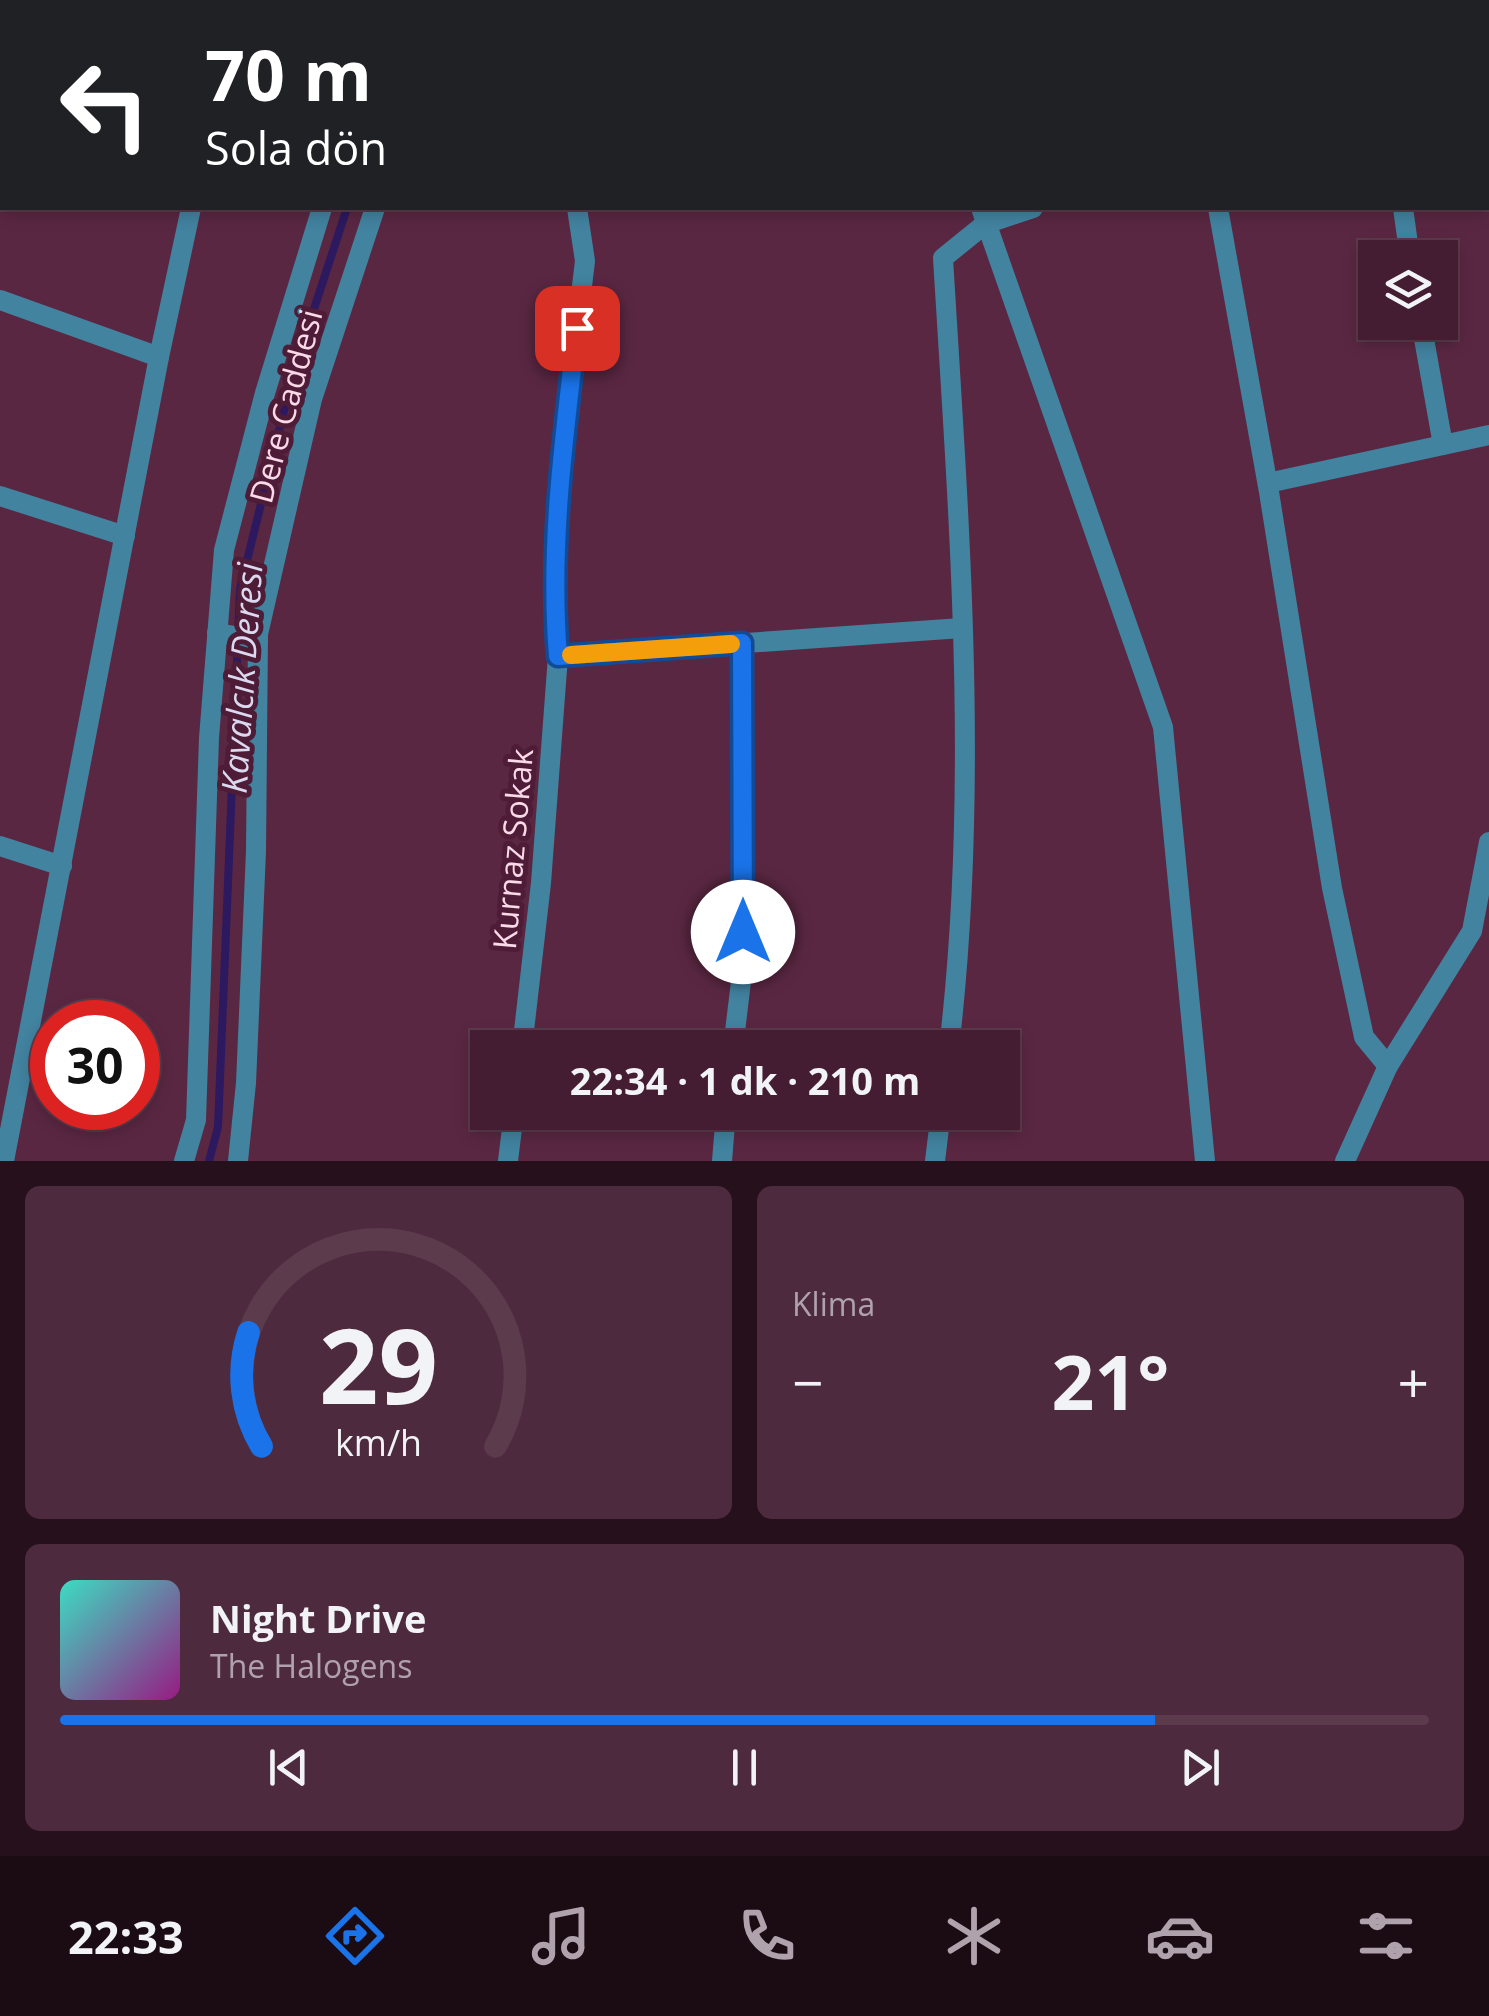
<!DOCTYPE html>
<html lang="tr">
<meta charset="utf-8">
<style>
body{margin:0;font-family:"Open Sans",sans-serif;background:#4e2a3e;color:#f1f3f6;height:100vh;display:flex;flex-direction:column;font-size:38px;white-space:nowrap}
*{box-sizing:border-box;margin:0}
p{font-size:32px;color:#afa2ac}
.icon{flex:none;width:55px;height:55px;fill:none;stroke:currentColor;stroke-width:2;stroke-linecap:round;stroke-linejoin:round}
.map{position:relative;height:1161px;overflow:hidden}
.sheet{display:flex;flex-direction:column;gap:25px;padding:25px;background:#25101c;flex:1}
.sheet>*{flex:none}
.hud{position:absolute;left:0px;top:0px;width:1490px;height:210px;box-shadow:0 5px 15px #0003,0 0 0 2px #5c3b4d;background:#202124;color:#fff;overflow:hidden}
.fabs{position:absolute;left:1358px;top:240px;display:grid;gap:20px}
.fabs a{display:grid;place-items:center;width:100px;height:100px;border-radius:0px;background:#441d32;box-shadow:0 5px 15px #0003,0 0 0 2px #5c3b4d;font-size:50px}
.speed{position:absolute;left:30px;top:1000px;display:flex;gap:20px;font-size:50px;font-weight:700;text-align:center}
.speed>*{display:grid;place-content:center;width:130px;height:130px;border-radius:50%;background:#441d32;box-shadow:0 5px 15px #0003,0 0 0 2px #5c3b4d;line-height:1}
.speed .limit{border:15px solid #d22;background:#fff;color:#111}
.pin{position:absolute;display:grid;place-items:center;width:85px;height:85px;color:#fff;margin:-42px;border-radius:20px;box-shadow:0 5px 15px #0006}
.me{position:absolute;width:110px;margin:-55px;rotate:0deg;stroke-linejoin:round;filter:drop-shadow(0 0 8px #0008)}
.turn{display:flex;align-items:center;gap:35px;height:210px;padding:0 40px;font-size:45px}
.turn .icon{width:130px;height:130px;stroke-width:2.5}
.turn b{display:block;font-size:70px;line-height:85px}
.big{font-size:75px;font-weight:700;line-height:1.1}
.sheet .tile{flex:1;display:flex;flex-direction:column;justify-content:center;gap:15px;min-width:0;padding:0 35px;border-radius:15px;background:#4e2a3e}
.sheet .dial{align-items:center;gap:0}
.dial svg{height:260px;overflow:visible;fill:none;stroke:#5c3b4d;stroke-width:7;stroke-linecap:round;text-anchor:middle}
.dial text{fill:#f1f3f6;stroke:none}
.song{display:flex;align-items:center;gap:30px}
.cover{width:120px;height:120px;border-radius:15px;background:linear-gradient(135deg,hsl(170 70% 55%),hsl(310 70% 35%))}
.played{height:10px;border-radius:5px;background:linear-gradient(90deg,#1a73e8 80%,#5c3b4d 80%)}
.keys{display:flex;justify-content:space-around;direction:ltr}
.heat{display:flex;justify-content:space-between;align-items:center;font-size:55px;direction:ltr}
.sheet .tiles{flex:1;display:grid;gap:25px;grid-template-columns:1fr 1fr}
.tile:last-child{grid-column:span 2}
.trip{position:absolute;left:470px;top:1030px;width:550px;height:100px;border-radius:0px;background:#441d32;box-shadow:0 5px 15px #0003,0 0 0 2px #5c3b4d;font-weight:700;line-height:100px;text-align:center}
.tabs{display:flex;height:160px;justify-content:space-around;align-items:center;background:#1b0c14;color:#afa2ac}
.tabs .icon{width:70px;height:70px}
.tabs .selected{color:#1a73e8}
.tabs b{font-size:45px;color:#f1f3f6}
.map>svg:first-child{display:block}
</style>
<div class="map">
<svg width="1489" height="1161" viewBox="0 0 1489 1161">
<rect width="100%" height="100%" fill="#5a2742"/>
<g fill="none" stroke-linecap="round" stroke-linejoin="round">
<g stroke="#2c1960" stroke-width="8">
<polyline points="415,0 415,2"/>
<polyline points="209,1161 218,1127 240,589 294,370 347,208"/>
</g>
<g stroke="#4283a0" stroke-width="20">
<polyline points="248,0 254,2"/>
<polyline points="933,0 933,2"/>
<polyline points="1370,0 1371,2"/>
<polyline points="1199,2 1200,0"/>
<polyline points="981,208 1163,727 1205,1161"/>
<polyline points="1218,208 1269,492 1332,888 1364,1037 1388,1066 1472,931 1489,842"/>
<polyline points="1403,208 1410,258"/>
<polyline points="0,300 159,357"/>
<polyline points="1421,322 1443,445"/>
<polyline points="1268,483 1489,435"/>
<polyline points="0,496 125,536"/>
<polyline points="217,633 258,640"/>
<polyline points="558,656 962,628"/>
<polyline points="0,846 62,866"/>
<polyline points="522,1048 541,883 558,656 553,590 561,460 585,261 577,208"/>
<polyline points="733,1048 743,965 742,643"/>
<path d="M949,1048C980,785 959,521 943,258L985,224L1033,208"/>
<polyline points="4,1161 159,357 191,208"/>
<polyline points="508,1161 514,1112"/>
<polyline points="722,1161 726,1112"/>
<polyline points="935,1161 941,1112"/>
</g>
<g stroke="#4283a0" stroke-width="20">
<polyline points="460,2 460,0"/>
<polyline points="184,1161 196,1120 209,738 224,550 265,393 322,208"/>
<polyline points="238,1161 246,1083 256,851 258,634 312,399 375,208"/>
<polyline points="1345,1161 1388,1066"/>
</g>
</g>
<g fill="none" stroke-linecap="round" stroke-linejoin="round">
<defs>
<path id="route" d="M577,328C564,437 549,546 558,656L742,643L743,932"/>
</defs>
<use href="#route" stroke="#114b97" stroke-width="25"/>
<use href="#route" stroke="#1a73e8" stroke-width="18"/>
<polyline stroke="#f59e0b" stroke-width="18" points="571,655 731,644"/>
</g>
<g text-anchor="middle" dominant-baseline="central" stroke-width="10" stroke-linejoin="round" paint-order="stroke">
<g font-size="32" fill="#fad9e8" stroke="#4e1c37">
<text transform="translate(285 406) rotate(-75)">Dere Caddesi</text>
<text transform="translate(512 849) rotate(-85)">Kurnaz Sokak</text>
</g>
<g font-size="35" font-style="italic" fill="#dad9ef" stroke="#4e1c37">
<text transform="translate(241 678) rotate(-86)">Kavalcık Deresi</text>
</g>
</g>
</svg>
<div class="fabs">
<a><svg class="icon" aria-label="layers" viewBox="0 0 24 24"><path d="M12 4l9 5-9 5-9-5zM3 14l9 5 9-5"/></svg></a>
</div>
<div class="speed"><div class="limit">30</div></div>
<div class="pin" style="left:577px;top:328px;background:#d93025"><svg class="icon" aria-label="arrive" viewBox="0 0 24 24"><path d="M6 21V4h12l-3 4 3 4H6"/></svg></div>
<svg class="me" style="left:743px;top:932px" viewBox="-20 -20 40 40"><circle r="19" fill="#fff"/><path d="M0-13L10 11 0 6-10 11z" fill="#1a73e8"/></svg>
<div class="trip">22:34 · 1 dk · 210 m</div>
<div class="hud">
<div class="turn"><svg class="icon" aria-label="left" viewBox="0 0 24 24"><path d="M17 20v-9H6M10 6l-5 5 5 5"/></svg><div><b>70 m</b>Sola dön</div></div>
</div>
</div>
<section class="sheet">
<div class="tiles">
<div class="tile dial"><svg viewBox="0 0 100 80">
<path d="M14 69A42 42 0 1 1 86 69"/>
<path d="M14 69A42 42 0 0 1 10 34" stroke="#1a73e8"/>
<text x="50" y="56" font-size="32" font-weight="700">29</text>
<text x="50" y="72" font-size="11">km/h</text>
</svg></div>
<div class="tile"><p>Klima</p>
<div class="heat"><a>−</a><b class="big">21°</b><a>+</a></div>
</div>
<div class="tile">
<div class="song"><i class="cover"></i><div><b>Night Drive</b><p>The Halogens</p></div></div>
<div class="played"></div>
<div class="keys"><svg class="icon" aria-label="previous" viewBox="0 0 24 24"><path d="M18 5L8 12l10 7zM5 5v14"/></svg><svg class="icon" aria-label="pause" viewBox="0 0 24 24"><path d="M8 5v14M16 5v14"/></svg><svg class="icon" aria-label="next" viewBox="0 0 24 24"><path d="M6 5l10 7-10 7zM19 5v14"/></svg></div>
</div>
</div>
</section>
<nav class="tabs">
<b>22:33</b>
<svg class="icon selected" aria-label="directions" viewBox="0 0 24 24"><path d="M12 3l9 9-9 9-9-9zM9 14v-3h6M13 9l2 2-2 2"/></svg>
<svg class="icon" aria-label="music" viewBox="0 0 24 24"><path d="M9 18V5l10-2v13"/><circle cx="6" cy="18" r="3"/><circle cx="16" cy="16" r="3"/></svg>
<svg class="icon" aria-label="phone" viewBox="0 0 24 24"><path d="M5 4h4l2 5-3 2q2 4 5 5l2-3 5 2v4C11 20 4 13 5 4z"/></svg>
<svg class="icon" aria-label="climate" viewBox="0 0 24 24"><path d="M12 3v18M4 7l16 10M4 17L20 7"/></svg>
<svg class="icon" aria-label="car" viewBox="0 0 24 24"><path d="M5 17H2v-5l4-1 3-4h7l3 4 3 1v5h-3M9 17h6M6 11h13"/><circle cx="7" cy="17" r="2"/><circle cx="17" cy="17" r="2"/></svg>
<svg class="icon" aria-label="filters" viewBox="0 0 24 24"><path d="M4 7h16M4 17h16"/><circle cx="9" cy="7" r="2"/><circle cx="15" cy="17" r="2"/></svg>
</nav>
